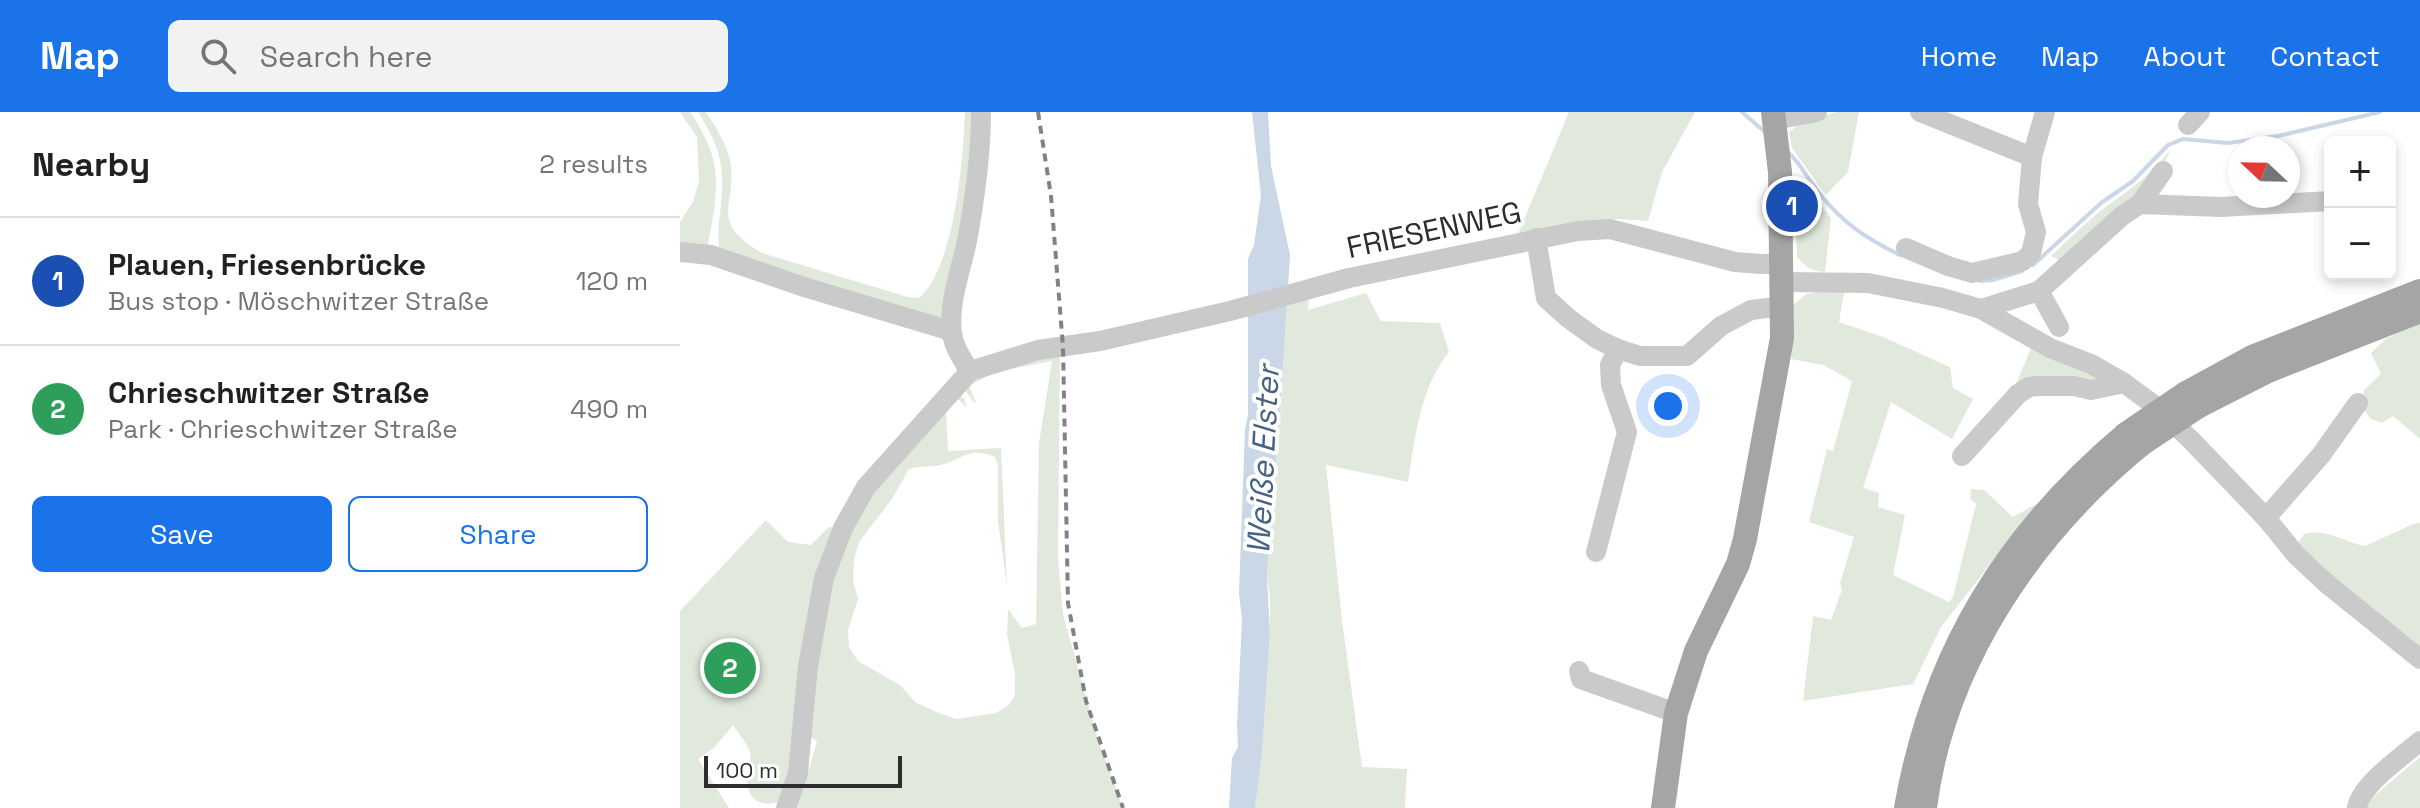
<!DOCTYPE html>
<html lang="en">
<head>
<meta charset="utf-8">
<style>
  body { margin:0; font-family:"Space Grotesk",sans-serif; background:#f2f2f2; color:#202124 }
  .controls { position:absolute; right:24px; top:24px; display:grid; overflow:hidden; border-radius:12px; box-shadow:0 4px 12px #0003 }
  .controls button { width:72px; height:72px; display:grid; place-items:center; padding:0; border:0; border-bottom:2px solid #e0e0e0; background:#fff; color:#202124; font:40px sans-serif }
  .compass { position:absolute; left:1548px; top:24px; width:72px; height:72px; border-radius:50%; background:#fff; box-shadow:0 4px 12px #0003; rotate:292deg }
  .scale { position:absolute; left:24px; bottom:20px; width:198px; box-sizing:border-box; padding-left:8px; border:4px solid #2d2d2d; border-top:0; font-size:22px; line-height:28px; white-space:nowrap; color:#2d2d2d; -webkit-text-stroke:6px #fff; paint-order:stroke }
  .you { position:absolute; left:988px; top:294px; width:28px; height:28px; margin:-20px; border:6px solid #fff; border-radius:50%; background:#1a73e8; box-shadow:0 0 0 12px #1a73e833 }
  .badge { display:grid; place-items:center; width:52px; height:52px; border-radius:50%; background:#1a73e8; color:#fff; font-size:26px; font-weight:700 }
  .pin { position:absolute; translate:-50% -50%; border:4px solid #fff; box-shadow:0 2px 8px #0006 }
  .list { margin:0; padding:0; list-style:none }
  h2 { display:flex; justify-content:space-between; align-items:center; height:104px; margin:0; padding:0 32px; font-size:34px }
  h2 small { font-size:26px; font-weight:400; color:#757577 }
  .list li { display:grid; grid-template-columns:52px 1fr auto; gap:24px; align-items:center; box-sizing:border-box; height:128px; padding:0 32px; border-top:2px solid #e0e0e0 }
  .list b { display:block; font-size:30px; white-space:nowrap }
  .list p { margin:0; font-size:26px; white-space:nowrap; color:#757577 }
  .list em { font-size:26px; font-style:normal; color:#757577 }
  .actions { display:flex; gap:16px; padding:24px 32px }
  .actions a { flex:1; padding:18px 0; border:2px solid #1a73e8; border-radius:12px; text-align:center; font-size:28px; color:#1a73e8 }
  .actions .main { background:#1a73e8; color:#fff }
  .icon { flex:none; width:44px; height:44px; fill:none; stroke:currentColor; stroke-width:2; stroke-linecap:round; stroke-linejoin:round }
  .map { position:relative; flex:none; width:1740px; height:696px; overflow:hidden }
  header { display:flex; align-items:center; gap:48px; box-sizing:border-box; height:112px; padding:0 40px; background:#1a73e8; color:#fff }
  header strong { font-size:38px }
  nav { display:flex; gap:44px; margin-inline-start:auto; font-size:28px }
  .search { width:560px; height:72px; background:#f2f2f2; display:flex; align-items:center; gap:20px; box-sizing:border-box; padding:0 28px; border-radius:12px; color:#757577; font-size:30px }
  main { display:flex }
  aside { flex:1; background:#fff }
  .map>svg:first-child { display:block }
</style>
</head>
<body>
<header>
<strong>Map</strong>
<div class="search"><svg class="icon" aria-label="search" viewBox="0 0 24 24"><circle cx="10" cy="10" r="6"/><path d="M15 15l6 6"/></svg>Search here</div>
<nav><a>Home</a><a>Map</a><a>About</a><a>Contact</a></nav>
</header>
<main>
<aside>
<h2>Nearby<small>2 results</small></h2>
<ul class="list">
<li><span class="badge" style="background:#1a4fb4">1</span><div><b>Plauen, Friesenbrücke</b><p>Bus stop · Möschwitzer Straße</p></div><em>120 m</em></li>
<li><span class="badge" style="background:#2e9e5b">2</span><div><b>Chrieschwitzer Straße</b><p>Park · Chrieschwitzer Straße</p></div><em>490 m</em></li>
</ul>
<div class="actions"><a class="main">Save</a><a>Share</a></div>
</aside>
<div class="map">
<svg width="1740" height="696" viewBox="0 0 1740 696">
  <rect width="100%" height="100%" fill="#fff"/>
  <g fill="#e1e9dc">
    <path d="M0 0H10C44 50 39 75 28 133L23 137 0 138V110L13 90 19 69 17 25Z"/>
    <path d="M18 0H26C35 14 44 28 49 44 61 92 24 107 82 141L228 185 239 186C275 155 283 47 285 0H295L296 29 266 201 258 212 39 136C37 120 40 106 41 91 45 52 39 33 18 0Z"/>
    <polygon points="889,0 1015,0 982,60 968,109 938,107 905,109 838,122"/>
    <polygon points="1157,0 1179,0 1168,60 1146,83 1112,36 1109,20 1123,10"/>
    <path d="M1491 36C1472 84 1421 117 1384 151L1371 144C1386 130 1401 115 1417 102 1443 81 1473 64 1491 36Z"/>
    <path d="M1125 73 1151 106 1145 160C1132 159 1125 155 1117 145L1115 74Z"/>
    <polygon points="1165,175 1159,210 1203,225 1270,255 1273,276 1293,287 1272,327 1211,290 1183,376 1199,381 1198,395 1225,403 1213,463 1269,490 1273,485 1296,392 1290,387 1291,377 1304,378 1333,405 1358,391 1261,515 1233,572 1123,589 1133,504 1151,508 1162,478 1160,471 1174,425 1129,410 1147,337 1153,339 1172,269 1143,253 1111,247 1113,193 1127,182"/>
    <path d="M686 181 701 209 760 211 769 240C740 276 735 326 728 370L646 353 662 508 682 655 727 657 725 696H575L582 643 590 521V484L587 467 590 415 599 319 607 192 629 187 628 198Z"/>
    <polygon points="1740,209 1740,327 1713,304 1702,311 1691,307 1683,297 1684,278 1701,262 1691,241 1706,227"/>
    <polygon points="1351,236 1418,266 1419,268 1336,272"/>
    <path d="M380 243 378 448 383 502 418 628 443 696H112L126 668 137 629 127 623 104 688C82 696 67 691 67 665 67 657 72 647 70 640 67 631 58 621 53 613L34 636 18 647 49 696H0V499L86 408 108 430 131 433 149 415 169 417 201 364 277 283 284 286 287 296 277 286 266 301 268 339 321 336 327 474 318 409V353L315 345C288 333 280 350 256 354 247 355 239 354 229 357L212 387 179 430 174 447 173 468 178 487 168 518 169 535 178 549 220 573 235 590 256 600 276 607 316 601 328 594 335 583V562L327 522 328 497 342 516 356 512 359 331 372 249 315 260 289 274 296 290 294 291 283 275 310 259Z"/>
    <path d="M1740 411V543L1617 433 1624 422C1648 416 1663 430 1685 434L1733 412Z"/>
    <polygon points="1740,645 1740,696 1687,696 1692,686"/>
  </g>
  <polygon fill="#cad7e6" points="572,0 588,0 591,54 610,143 599,319 590,415 587,467 590,521 582,643 575,696 549,696 552,646 558,635 557,613 562,508 559,481 565,317 568,303 568,147 574,133 581,83"/>
  <g fill="none" stroke-linecap="round" stroke-linejoin="round">
    <g stroke="#cad7e6" stroke-width="4">
      <polyline points="1062,0 1086,21"/>
      <path d="M1108 40C1121 52 1128 67 1139 81 1163 111 1185 126 1220 143"/>
      <polyline points="1353,153 1421,91 1453,69 1488,33 1503,27 1548,31 1598,24 1700,0"/>
      <polyline points="1300,169 1313,168 1342,159"/>
    </g>
    <g stroke="#cacaca" stroke-width="20">
      <polyline points="1240,0 1352,45"/>
      <polyline points="1095,8 1137,0"/>
      <polyline points="1508,13 1520,0"/>
      <polyline points="1460,92 1540,95 1650,89"/>
      <polyline points="1460,92 1483,59"/>
      <polyline points="856,126 866,186 888,206 917,227 938,237 960,244 1007,244 1041,214 1071,198 1104,194"/>
      <polyline points="1226,136 1268,154 1292,161 1343,149 1351,141 1356,120 1348,92 1352,45 1365,0"/>
      <polyline points="0,140 31,143 124,175 271,219"/>
      <polyline points="1104,170 1188,171 1263,186 1301,197 1370,236 1411,252 1444,271 1474,293 1511,328 1586,406 1616,443 1646,471 1740,547"/>
      <polyline points="1359,179 1379,215"/>
      <polyline points="1301,197 1359,179 1443,103 1460,92"/>
      <path d="M290 259C282 247 274 236 272 221 268 191 281 158 287 129 295 86 301 44 301 0"/>
      <polyline points="1282,344 1338,282 1349,275 1358,274 1394,274 1411,278 1444,271"/>
      <polyline points="1586,406 1641,343 1678,291"/>
      <polyline points="916,440 947,320 931,273 930,253 938,237"/>
      <polyline points="899,559 901,567 996,601"/>
      <polyline points="106,696 118,661 128,554 144,466 163,416 186,375 290,259 358,238 420,229 550,199 669,166 898,119 930,117 1055,150 1081,152 1103,151"/>
      <path d="M1677 696C1680 673 1722 645 1740 629"/>
    </g>
    <g stroke="#a5a5a5" stroke-width="24">
      <polyline points="1506,281 1572,245 1740,179"/>
      <polyline points="1519,294 1588,259 1740,199"/>
      <polyline points="983,696 996,601 1016,539 1058,452 1065,427 1102,226 1100,60 1093,0"/>
      <path d="M1226 696C1253 541 1327 422 1446 322"/>
      <path d="M1245 696C1263 551 1352 421 1463 331"/>
    </g>
    <polyline stroke="#828282" stroke-width="4" stroke-dasharray="8 6" stroke-linecap="butt" points="358,0 371,84 383,235 388,491 406,589 443,696"/>
    <g stroke="#a5a5a5" stroke-width="24">
      <polyline points="1446,322 1506,281"/>
      <polyline points="1463,331 1519,294"/>
    </g>
  </g>
  <g text-anchor="middle" stroke-width="8" stroke-linejoin="round" paint-order="stroke">
    <g font-size="30" fill="#2d2d2d" stroke="#fff">
      <text transform="translate(754 118) rotate(-12)" y="10">FRIESENWEG</text>
    </g>
    <g font-size="32" font-style="italic" fill="#446385" stroke="#fff">
      <text transform="translate(583 348) rotate(-87)" y="11">Weiße Elster</text>
    </g>
  </g>
</svg>
<div class="controls">
<button>+</button>
<button>−</button>
</div>
<svg class="compass" viewBox="-18 -18 36 36"><path d="M0-13l5 13h-10z" fill="#e53935"/><path d="M0 13l5-13h-10z" fill="#757577"/></svg>
<div class="scale">100 m</div>
<div class="you"></div>
<div class="pin badge" style="left:1112px;top:94px;background:#1a4fb4">1</div>
<div class="pin badge" style="left:50px;top:556px;background:#2e9e5b">2</div>
</div>
</main>
</body>
</html>
